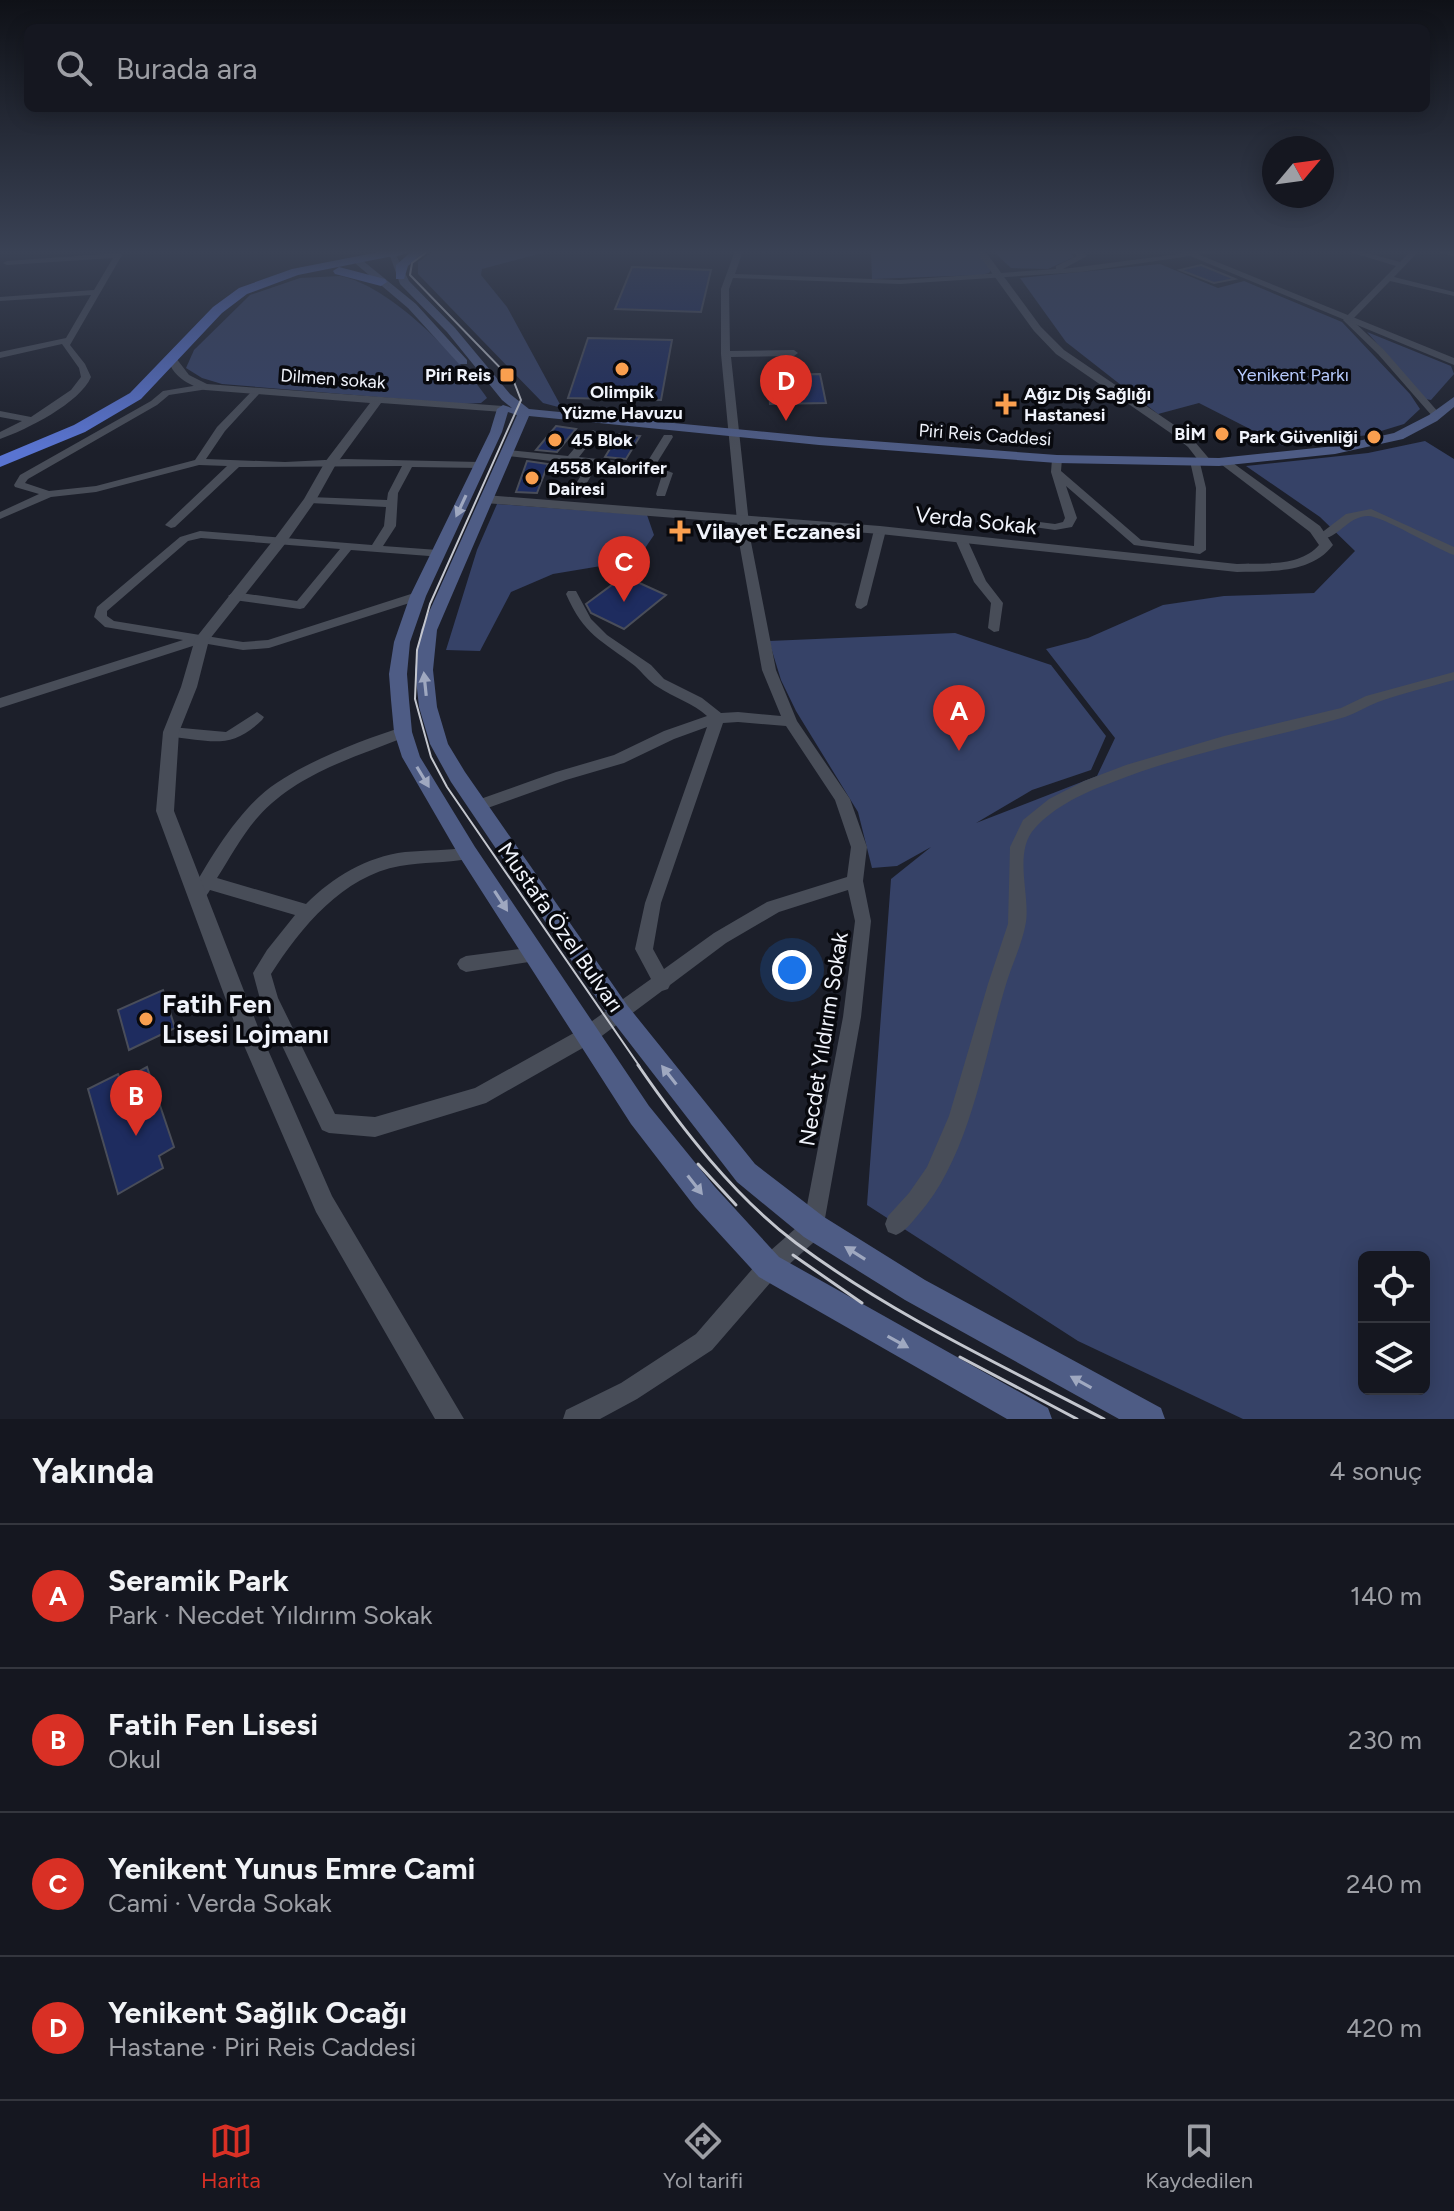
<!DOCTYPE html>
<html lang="tr">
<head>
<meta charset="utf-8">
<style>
  body { margin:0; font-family:Figtree,sans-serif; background:#22242d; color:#f1f3f6 }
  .controls { position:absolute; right:24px; bottom:24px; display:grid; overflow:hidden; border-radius:12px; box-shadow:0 4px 20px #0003 }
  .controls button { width:72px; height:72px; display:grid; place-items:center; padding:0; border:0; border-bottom:2px solid #34363e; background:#151720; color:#f1f3f6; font:40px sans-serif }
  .compass { position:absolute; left:1262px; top:136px; width:72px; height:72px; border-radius:50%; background:#151720; box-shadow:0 4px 20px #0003; rotate:61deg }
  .you { position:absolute; left:792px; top:970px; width:28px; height:28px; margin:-20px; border:6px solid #fff; border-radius:50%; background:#1a73e8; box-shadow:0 0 0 12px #1a73e833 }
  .badge { display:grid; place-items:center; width:52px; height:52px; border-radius:50%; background:#d93025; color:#fff; font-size:26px; font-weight:700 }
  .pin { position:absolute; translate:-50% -66px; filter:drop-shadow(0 2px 4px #0008) }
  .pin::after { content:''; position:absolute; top:42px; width:28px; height:24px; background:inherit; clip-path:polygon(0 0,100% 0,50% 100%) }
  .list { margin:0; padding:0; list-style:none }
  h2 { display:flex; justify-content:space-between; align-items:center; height:104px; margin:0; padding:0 32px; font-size:34px }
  h2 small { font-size:26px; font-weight:400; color:#9d9fa5 }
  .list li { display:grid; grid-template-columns:52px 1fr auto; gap:24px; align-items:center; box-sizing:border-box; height:144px; padding:0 32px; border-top:2px solid #34363e }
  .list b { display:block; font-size:30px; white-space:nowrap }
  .list p { margin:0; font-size:26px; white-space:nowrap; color:#9d9fa5 }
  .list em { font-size:26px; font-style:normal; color:#9d9fa5 }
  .icon { flex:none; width:44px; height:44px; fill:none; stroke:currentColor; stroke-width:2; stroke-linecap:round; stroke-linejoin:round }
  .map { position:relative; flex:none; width:1454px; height:1419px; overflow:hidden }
  .search { position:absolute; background:#151720; box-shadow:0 4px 20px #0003; left:24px; right:24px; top:24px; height:88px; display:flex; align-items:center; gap:20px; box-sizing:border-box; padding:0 28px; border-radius:12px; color:#9d9fa5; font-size:30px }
  .sheet { height:680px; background:#151720 }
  nav { display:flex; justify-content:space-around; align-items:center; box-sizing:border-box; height:112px; border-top:2px solid #34363e; background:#151720; font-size:22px; color:#9d9fa5 }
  nav a { display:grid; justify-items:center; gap:4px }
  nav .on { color:#d93025 }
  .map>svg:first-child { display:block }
</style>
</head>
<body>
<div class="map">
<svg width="1454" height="1419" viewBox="0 0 1454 1419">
  <rect width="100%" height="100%" fill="#1c1f2a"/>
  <g fill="#364267" fill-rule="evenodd">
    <polygon points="434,251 550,251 482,269 481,275 507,307 562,408 543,403 418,274 418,262"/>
    <polygon points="871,251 975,251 992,268 989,273 981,275 872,279"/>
    <polygon points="993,251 1069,251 1074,257 1048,269 1011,268"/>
    <polygon points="1160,264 1218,288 1244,281 1342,322 1410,394 1420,409 1404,424 1368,435 1283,446 1199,403 1158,414 1066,342 1020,278"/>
    <path d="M340 276C389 285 459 357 487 398L481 403 463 404 222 384 202 378 186 368 194 350 250 295 300 278Z"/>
    <polygon points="1367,332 1451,366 1454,374 1431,400 1425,399"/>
    <path d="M1425 441 1454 459V1419H1243L1078 1341 867 1205 891 879 931 847 897 866 872 868 858 812 796 711 781 680 769 641 955 633 1051 665 1106 736 1091 770 1032 790 976 823 1097 776 1115 738 1046 649 1088 638 1163 605 1224 596 1314 593 1355 551 1320 517 1246 466 1368 453ZM1364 1257H1424V1389H1364Z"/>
    <polygon points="497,504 647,515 654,535 637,560 553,574 511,592 480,651 446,650 477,550"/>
  </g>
  <g fill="#1e2c5f" stroke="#494d59" stroke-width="2">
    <polygon points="1201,265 1235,279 1214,283 1180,270"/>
    <polygon points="632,267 711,270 701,312 615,309"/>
    <polygon points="588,338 672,340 661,400 568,398"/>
    <polygon points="820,374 826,403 770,404 767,375"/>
    <polygon points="556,426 576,429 557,452 536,450"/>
    <polygon points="619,434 640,436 626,459 605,457"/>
    <polygon points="527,461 548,464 537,493 516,492"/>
    <polygon points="624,576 666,595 624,629 591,613 586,604"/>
    <polygon points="163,990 175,1028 129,1050 118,1010"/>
    <polygon points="147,1067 174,1147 159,1156 163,1168 118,1194 88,1089 118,1074 121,1081"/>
  </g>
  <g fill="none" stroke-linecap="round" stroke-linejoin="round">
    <g fill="#484d58" fill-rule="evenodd">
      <path d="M735 251H743L735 274 900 280 1056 269V266L1077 256 1069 251H1079L1087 256 1063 269 1202 251H1224L1081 272 900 284 733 278 729 289 730 351 794 350 798 353 794 356 731 357 751 542 776 670 797 721 850 799 867 847 863 881 871 921 861 1017 822 1235 777 1275 712 1350 637 1399 600 1419H563L566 1410 621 1383 696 1334 761 1259 804 1221 843 1017 855 921 848 890 779 912 726 943 670 985 668 989 662 991 595 1041 486 1103 375 1137 329 1133 322 1130 260 999 253 973 267 950 295 915 210 890C205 898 202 904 191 901L189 896C206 864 233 820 260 796 291 767 361 740 403 727L410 732 408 736C356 757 297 773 258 817 242 835 230 858 217 878L306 904C333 877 366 857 405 852 426 850 447 851 468 847L474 849 476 853 474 857 468 859C446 863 423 862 400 866 343 876 301 927 271 974L278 998 335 1114 375 1117 475 1088 581 1029 651 979 635 949 645 903 707 727 674 739 624 763 566 780 482 810H472L469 806 472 802 556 772 614 755 664 731 707 716C693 703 674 698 658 687 649 682 643 673 635 666 601 640 584 635 566 594L568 591H576L591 619 607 635 651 665 664 679 702 698 721 713 738 712 781 716 762 670 739 542 721 354V289ZM738 722 786 726 835 800 851 847 847 877 767 902 714 933 664 969 653 949 661 903 723 723Z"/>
      <polygon points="1347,251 1360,251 1400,262 1411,251 1419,251 1394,277 1454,292 1454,296 1390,281 1352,320 1384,350 1439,413 1439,417 1433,417 1378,354 1343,320 1396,266"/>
      <polygon points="1439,251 1454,252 1454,256 1440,253"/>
      <path d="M118 253 122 255 70 345 85 364 91 377C80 403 26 430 0 439V432L22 421 0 417V411L31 417 71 390 81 377 79 368 62 344 0 358V352L66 338 91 295 0 301V297L94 290 113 258 7 265 3 263 7 261Z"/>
      <polygon points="205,384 208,385 208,389 169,395 157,405 28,479 25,483 49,491 96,486 195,460 217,427 253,390 256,389 261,392 259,394 225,431 206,459 285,462 345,459 480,462 485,465 480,468 412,467 398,493 396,526 383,546 438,550 442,551 442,557 351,550 304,608 300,609 234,600 228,596 234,592 297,601 340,549 201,538 188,541 107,611 107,616 114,621 243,642 268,640 414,593 418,592 424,596 422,599 269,648 243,650 202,643 0,708 0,698 183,640 105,627 94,617 97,607 180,537 200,531 372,545 384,526 386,507 310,503 304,500 310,497 387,500 388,493 402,466 239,467 175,527 171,528 165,525 167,523 227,466 199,465 96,492 51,497 0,519 0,512 39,494 15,487 14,485 20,475 151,401 163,391"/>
      <polygon points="593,430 598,433 579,457 646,464 664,435 672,435 673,437 655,466 673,473 665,496 657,496 656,494 662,475 597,466 582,491 578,492 573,489 587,465 507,456 502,453 507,450 568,456 589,431"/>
      <polygon points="1057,456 1062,459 1061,471 1141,540 1194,546 1196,488 1190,461 1195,458 1199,459 1206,488 1206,550 1200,554 1134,545 1066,486 1077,518 1072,527 1055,530 1012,524 1012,520 1016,519 1055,524 1063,522 1065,518 1051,472 1052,459"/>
      <path d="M1371 509 1454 547V555C1434 548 1383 516 1368 516 1347 516 1337 541 1318 539L1316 537 1346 514Z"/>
      <polygon points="880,527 886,530 867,605 861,609 857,608 855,605 874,530"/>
      <polygon points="961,536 967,539 986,581 1003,603 999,631 994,632 988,628 991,603 974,582 955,539"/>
      <path d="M1454 672V680C1429 687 1403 693 1378 702 1367 706 1357 713 1345 717 1268 739 1188 752 1113 782 1085 792 1055 806 1035 828 1013 852 1030 893 1026 922 1022 946 1010 968 1004 991 983 1063 969 1158 918 1215 911 1223 906 1231 896 1235L888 1232 885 1224 888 1216 909 1193 927 1167 949 1116 988 984 1008 924 1010 847 1023 820 1049 799 1084 781 1126 765 1224 736 1341 708 1366 696Z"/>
      <path d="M257 712 264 717 262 720C230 751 210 740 171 737L164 732 171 727 226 732Z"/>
      <polygon points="535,947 541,949 544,954 541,959 535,961 466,972 460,969 457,964 460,959 466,956"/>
    </g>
    <g fill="#484d58" fill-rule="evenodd">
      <polygon points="976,251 985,251 1041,327 1064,350 1189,435 1212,462 1210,465 1202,465 1188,447 1172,434 1056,354 1034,331"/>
      <polygon points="1178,251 1190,251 1454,358 1454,365"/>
      <path d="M168 358H176L189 375 207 384 503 406 509 409 503 412 381 403 335 466 316 500 285 544 209 640 197 687 179 732 174 811 258 1027 332 1196 464 1419H435L316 1212 236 1027 156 811 163 732 181 687 195 639 275 538 304 499 325 462 370 403 205 390C188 385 171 375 168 358Z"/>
      <path d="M1226 458 1320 526 1333 545C1311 574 1270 571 1237 572L880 534 485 503 479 499 485 495 880 526 1237 564C1264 563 1300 567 1319 545L1310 532 1222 465V459Z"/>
    </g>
    <g fill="#4e5c85" fill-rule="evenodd">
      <polygon points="389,253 395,253 409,281 455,328 510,394 529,409 819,437 1057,455 1219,458 1335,446 1394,433 1429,415 1454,397 1454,407 1437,421 1403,439 1335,454 1219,466 1057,463 819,445 529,416 437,630 433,670 437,707 448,744 465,772 627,1005 755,1164 824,1217 925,1280 1161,1408 1165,1419 1119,1419 905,1300 804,1237 737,1182 611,1019 451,782 430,744 419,707 415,670 421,630 517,415 508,412 502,432 426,596 410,642 407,674 409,700 412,732 420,757 475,847 649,1106 715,1187 779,1257 1048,1408 1052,1419 1007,1419 759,1277 695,1207 631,1124 461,859 402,757 394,732 391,700 389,674 394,642 410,596 490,432 497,409 503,405 512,408 502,400 447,332 400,284"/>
      <polygon points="356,260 362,260 416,304 467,360 467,364 459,364 408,308 356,264"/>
    </g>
    <polygon fill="#556ab3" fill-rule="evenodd" points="413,251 392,258 387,255 394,251"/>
    <g fill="#5974d1" fill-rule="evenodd">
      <polygon points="384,251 396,251 398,255 298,275 247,294 222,313 141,399 85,432 0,467 0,456 74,425 130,393 213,307 239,288 292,269"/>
      <polygon points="412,251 425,251 408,266 404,279 396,279 396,265"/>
      <polygon points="339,267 385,279 387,282 381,286 335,274 333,271"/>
    </g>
    <polyline stroke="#c3c6ce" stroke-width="2" points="428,251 412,263 410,275 514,382 521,400 430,604 417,650 415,699 431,757 447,787 640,1067"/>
    <g stroke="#c3c6ce" stroke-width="3">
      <path d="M638 1065C682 1129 734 1196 796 1243 891 1314 999 1364 1104 1419"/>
      <polyline points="698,1164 736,1205"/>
      <polyline points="793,1255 862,1303"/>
      <polyline points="960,1357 1077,1419"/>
    </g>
  </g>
  <defs><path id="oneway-solid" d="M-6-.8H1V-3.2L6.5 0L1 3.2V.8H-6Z" transform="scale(2)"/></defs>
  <g fill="#9fa8c0">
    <use href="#oneway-solid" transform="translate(461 506) rotate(115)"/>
    <use href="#oneway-solid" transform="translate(425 684) rotate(-96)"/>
    <use href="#oneway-solid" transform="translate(423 777) rotate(59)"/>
    <use href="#oneway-solid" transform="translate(501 901) rotate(57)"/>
    <use href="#oneway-solid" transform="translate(669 1075) rotate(-128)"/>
    <use href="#oneway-solid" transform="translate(695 1185) rotate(52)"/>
    <use href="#oneway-solid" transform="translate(855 1253) rotate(-148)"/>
    <use href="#oneway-solid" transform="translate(898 1342) rotate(29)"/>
    <use href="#oneway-solid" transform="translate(1081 1382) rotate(-151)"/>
  </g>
  <linearGradient id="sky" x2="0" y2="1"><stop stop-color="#0f1117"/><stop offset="0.56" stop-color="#3a4255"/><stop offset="1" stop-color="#3a4255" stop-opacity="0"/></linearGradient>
  <rect width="1454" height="450" fill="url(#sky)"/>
  <g fill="#fa9f4f" stroke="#08090e" stroke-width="3">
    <circle cx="622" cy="369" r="8"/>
    <rect x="499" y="367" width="16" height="16" rx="4"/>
    <path d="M1002 392h8v8h8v8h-8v8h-8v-8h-8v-8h8z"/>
    <circle cx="1222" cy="434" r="8"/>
    <circle cx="1374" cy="437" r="8"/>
    <circle cx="555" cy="440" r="8"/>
    <circle cx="532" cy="478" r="8"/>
    <path d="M676 519h8v8h8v8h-8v8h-8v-8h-8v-8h8z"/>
    <circle cx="146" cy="1019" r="8"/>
  </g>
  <g text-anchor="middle" stroke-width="7" stroke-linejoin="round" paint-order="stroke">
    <g font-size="18" font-weight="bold" fill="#f0f3fb" stroke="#08090e" text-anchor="end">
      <text x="491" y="381">Piri Reis</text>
      <text x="622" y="398" text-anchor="middle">Olimpik<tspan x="622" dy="21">Yüzme Havuzu</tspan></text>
      <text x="1024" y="400" text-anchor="start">Ağız Diş Sağlığı<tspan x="1024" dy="21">Hastanesi</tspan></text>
      <text x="1206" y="440">BİM</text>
      <text x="1358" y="443">Park Güvenliği</text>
      <text x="571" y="446" text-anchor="start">45 Blok</text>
      <text x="548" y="474" text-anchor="start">4558 Kalorifer<tspan x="548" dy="21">Dairesi</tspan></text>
    </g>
    <g font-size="18" fill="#b6c9fb" stroke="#08090e">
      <text x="1293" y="381">Yenikent Parkı</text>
    </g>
    <g font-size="18" fill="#f0f3fb" stroke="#08090e">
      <text transform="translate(333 379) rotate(4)" y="6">Dilmen sokak</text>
      <text transform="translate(985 435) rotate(4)" y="6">Piri Reis Caddesi</text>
    </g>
    <g font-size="22" fill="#f0f3fb" stroke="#08090e">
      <text transform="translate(976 520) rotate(6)" y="8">Verda Sokak</text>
      <text transform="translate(561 927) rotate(55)" y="8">Mustafa Özel Bulvarı</text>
      <text transform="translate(823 1039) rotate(-81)" y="8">Necdet Yıldırım Sokak</text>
    </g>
    <g font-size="22" font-weight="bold" fill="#f0f3fb" stroke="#08090e" text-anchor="start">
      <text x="696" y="539">Vilayet Eczanesi</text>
    </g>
    <g font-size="26" font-weight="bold" fill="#f0f3fb" stroke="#08090e" text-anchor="start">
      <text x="162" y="1013">Fatih Fen<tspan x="162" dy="30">Lisesi Lojmanı</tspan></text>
    </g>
  </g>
</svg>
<div class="controls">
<button><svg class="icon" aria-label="locate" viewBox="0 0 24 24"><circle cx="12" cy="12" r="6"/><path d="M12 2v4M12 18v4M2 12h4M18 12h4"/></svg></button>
<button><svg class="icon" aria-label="layers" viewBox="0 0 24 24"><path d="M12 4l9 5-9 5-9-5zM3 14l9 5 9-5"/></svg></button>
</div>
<svg class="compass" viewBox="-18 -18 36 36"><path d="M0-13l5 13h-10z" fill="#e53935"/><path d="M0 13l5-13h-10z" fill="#9d9fa5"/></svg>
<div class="you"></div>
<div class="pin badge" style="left:959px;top:751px">A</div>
<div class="pin badge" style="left:136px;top:1136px">B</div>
<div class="pin badge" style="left:624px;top:602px">C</div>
<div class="pin badge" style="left:786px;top:421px">D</div>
<div class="search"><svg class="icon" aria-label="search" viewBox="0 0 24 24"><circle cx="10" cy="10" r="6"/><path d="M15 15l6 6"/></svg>Burada ara</div>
</div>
<section class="sheet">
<h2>Yakında<small>4 sonuç</small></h2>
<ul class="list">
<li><span class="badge">A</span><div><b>Seramik Park</b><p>Park · Necdet Yıldırım Sokak</p></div><em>140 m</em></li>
<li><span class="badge">B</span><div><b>Fatih Fen Lisesi</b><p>Okul</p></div><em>230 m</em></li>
<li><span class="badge">C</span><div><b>Yenikent Yunus Emre Cami</b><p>Cami · Verda Sokak</p></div><em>240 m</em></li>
<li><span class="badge">D</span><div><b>Yenikent Sağlık Ocağı</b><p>Hastane · Piri Reis Caddesi</p></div><em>420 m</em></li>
</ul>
</section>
<nav>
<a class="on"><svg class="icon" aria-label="map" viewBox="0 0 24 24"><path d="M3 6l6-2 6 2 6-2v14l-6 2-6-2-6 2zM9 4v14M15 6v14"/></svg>Harita</a>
<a><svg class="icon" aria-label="directions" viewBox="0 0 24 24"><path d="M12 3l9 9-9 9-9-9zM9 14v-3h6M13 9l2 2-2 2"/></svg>Yol tarifi</a>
<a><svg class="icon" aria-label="saved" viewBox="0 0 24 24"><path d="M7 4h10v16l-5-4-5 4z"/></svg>Kaydedilen</a>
</nav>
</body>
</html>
